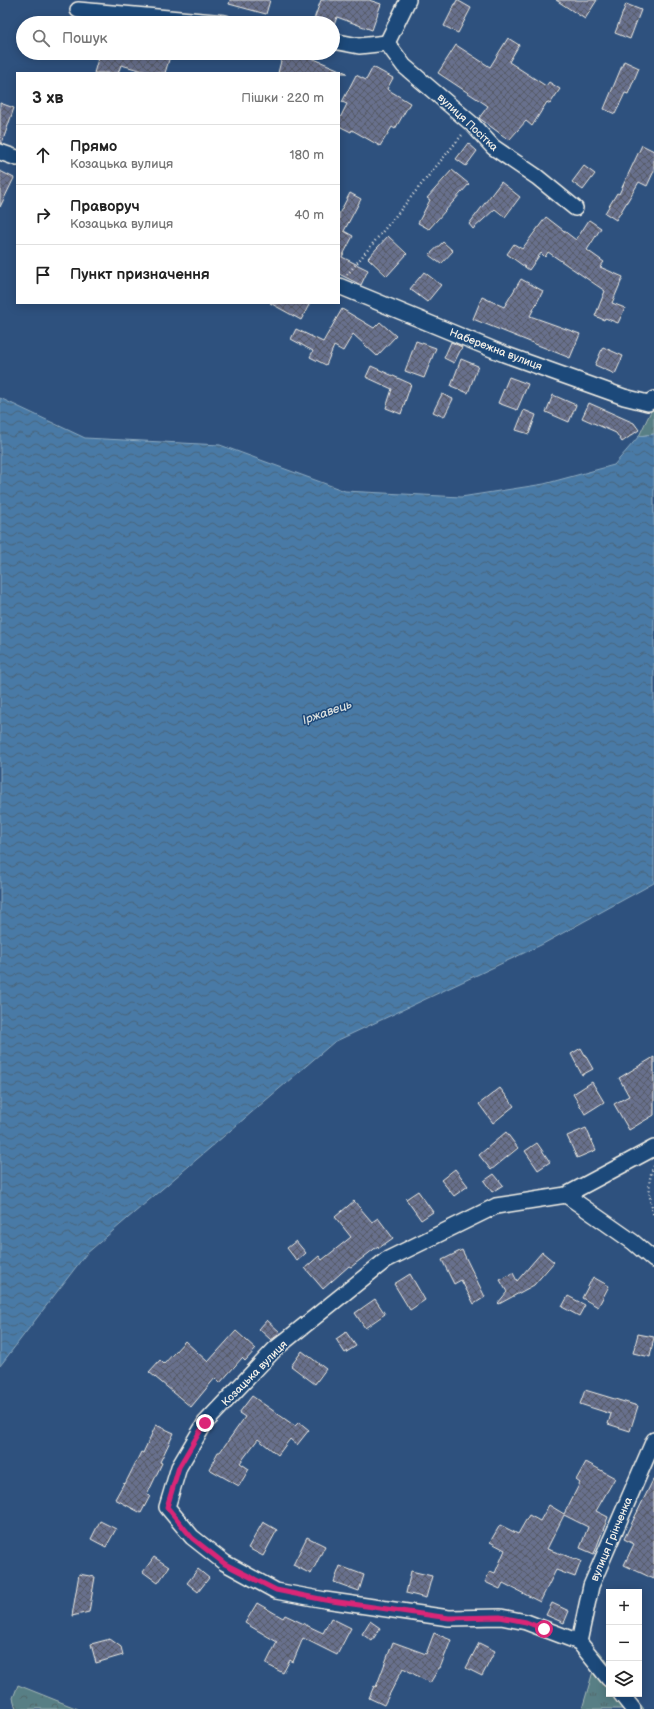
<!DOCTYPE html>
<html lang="uk">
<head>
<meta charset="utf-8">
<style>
  body { margin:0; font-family:"Balsamiq Sans",sans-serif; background:#f6f6f6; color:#222 }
  .controls { position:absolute; right:12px; bottom:12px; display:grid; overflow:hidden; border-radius:0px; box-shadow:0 2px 10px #0003 }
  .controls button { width:36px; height:36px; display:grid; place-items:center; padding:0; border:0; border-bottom:1px solid #e0e0e0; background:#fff; color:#222; font:20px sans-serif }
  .stop { position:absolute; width:12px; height:12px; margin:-9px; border:3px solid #db2777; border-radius:50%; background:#fff }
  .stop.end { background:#db2777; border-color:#fff; box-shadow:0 1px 4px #0008 }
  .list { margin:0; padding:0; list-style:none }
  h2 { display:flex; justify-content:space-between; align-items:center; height:52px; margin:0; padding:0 16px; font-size:17px }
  h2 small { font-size:13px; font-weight:400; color:#767676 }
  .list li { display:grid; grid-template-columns:26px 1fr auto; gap:12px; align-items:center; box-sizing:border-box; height:60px; padding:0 16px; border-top:1px solid #e0e0e0 }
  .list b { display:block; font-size:15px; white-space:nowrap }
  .list p { margin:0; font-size:13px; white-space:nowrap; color:#767676 }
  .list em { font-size:13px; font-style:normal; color:#767676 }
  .icon { flex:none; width:22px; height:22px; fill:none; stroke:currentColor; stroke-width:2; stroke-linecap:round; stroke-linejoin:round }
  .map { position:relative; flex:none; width:654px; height:1709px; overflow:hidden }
  .search { position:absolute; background:#fff; box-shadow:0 2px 10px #0003; left:16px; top:16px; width:324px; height:44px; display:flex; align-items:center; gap:10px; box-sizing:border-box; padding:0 14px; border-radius:22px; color:#767676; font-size:15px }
  .panel { position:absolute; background:#fff; box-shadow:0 2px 10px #0003; left:16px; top:72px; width:324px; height:232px; border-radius:0px }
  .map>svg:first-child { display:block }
</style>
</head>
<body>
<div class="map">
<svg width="654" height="1709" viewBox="0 0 654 1709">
  <defs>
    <pattern id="grass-tufts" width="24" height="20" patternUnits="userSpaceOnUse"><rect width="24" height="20" fill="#587f85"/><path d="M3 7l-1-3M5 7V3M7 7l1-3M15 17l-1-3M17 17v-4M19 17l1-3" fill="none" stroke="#516669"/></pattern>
    <pattern id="forest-crowns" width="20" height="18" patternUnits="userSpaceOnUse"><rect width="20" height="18" fill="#587f85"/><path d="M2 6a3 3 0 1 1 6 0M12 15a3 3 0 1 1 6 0" fill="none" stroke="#516669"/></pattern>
    <pattern id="water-waves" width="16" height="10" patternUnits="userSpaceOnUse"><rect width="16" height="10" fill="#497aa6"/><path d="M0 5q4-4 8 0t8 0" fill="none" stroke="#49647b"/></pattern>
    <pattern id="building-cross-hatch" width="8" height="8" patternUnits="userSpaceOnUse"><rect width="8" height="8" fill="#686f8d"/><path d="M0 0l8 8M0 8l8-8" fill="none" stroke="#575a66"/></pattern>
  </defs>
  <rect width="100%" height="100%" fill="#2e517e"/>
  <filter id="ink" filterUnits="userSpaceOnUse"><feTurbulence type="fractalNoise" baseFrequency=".025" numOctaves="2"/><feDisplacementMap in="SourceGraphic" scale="8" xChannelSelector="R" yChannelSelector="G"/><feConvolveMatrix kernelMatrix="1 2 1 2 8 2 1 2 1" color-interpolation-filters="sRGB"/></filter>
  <g filter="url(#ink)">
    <polygon fill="url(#grass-tufts)" stroke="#a6b8b6" points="599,1651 609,1664 609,1694 632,1694 644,1709 582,1709"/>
    <g fill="url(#forest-crowns)" stroke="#a6b8b6">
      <polygon points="654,408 654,434 639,436 652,409"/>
      <polygon points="18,1685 78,1709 16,1709 13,1698"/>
    </g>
    <polygon fill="url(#water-waves)" stroke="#8daac0" points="0,398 85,438 220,445 345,491 461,497 544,484 614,465 639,436 654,434 654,883 541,945 334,1042 86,1254 0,1366"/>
    <g fill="url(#building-cross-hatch)" stroke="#f4f1e8">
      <polygon points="230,0 270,0 266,14 229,4"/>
      <polygon points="321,0 369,0 381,4 372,30 337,17 334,25 333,23 314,19"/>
      <polygon points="457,0 471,8 458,33 444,26"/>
      <polygon points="556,0 597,0 585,19"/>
      <polygon points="626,4 641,10 630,39 615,33"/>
      <polygon points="508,38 519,45 509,62 546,86 549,82 560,89 550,104 547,102 532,126 526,121 509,140 479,118 488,106 438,73 456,45 490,67"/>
      <polygon points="92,53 171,53 165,73 151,73 121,65 118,73 94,73 98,59 92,57"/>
      <polygon points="283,53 300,53 347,73 278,73"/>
      <polygon points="624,61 639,68 628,94 625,93 615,114 604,109"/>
      <polygon points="373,67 393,78 387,89 410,103 395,129 392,127 380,146 352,130 351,132 339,126 339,120 347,104 342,102 356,75 366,80"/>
      <polygon points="0,103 14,108 2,143 0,143"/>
      <polygon points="468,143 477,151 466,166 456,159"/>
      <polygon points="642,145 654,151 654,171 647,186 639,182 616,220 605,213 617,193 619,194"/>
      <polygon points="584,166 595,174 583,190 572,182"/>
      <polygon points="452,170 469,184 429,229 418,223 430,200 427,198"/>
      <polygon points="0,171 14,178 0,207"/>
      <polygon points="501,182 520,197 505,217 495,209 473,229 469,224"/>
      <polygon points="350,193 361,199 344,231 353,236 342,257 368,270 361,285 339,274 339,214"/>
      <polygon points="546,217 576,240 589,220 601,228 587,250 604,262 600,267 623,277 612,303 625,308 618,323 605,318 604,320 595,316 605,291 548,252 545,257 541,253 529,270 507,254 514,244 522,249"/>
      <polygon points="388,236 407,254 387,276 368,258"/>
      <polygon points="443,242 453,251 441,264 429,255"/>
      <polygon points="424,272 441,285 427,302 410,289"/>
      <polygon points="521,279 543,291 530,316 580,334 570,358 473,319 482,297 504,307"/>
      <polygon points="270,303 310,303 301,320"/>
      <polygon points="342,309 374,328 380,322 396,336 377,356 353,334 343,351 334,346 326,365 310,357 313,351 291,339 296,329 323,342"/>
      <polygon points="416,341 436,348 424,378 405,371"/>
      <polygon points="451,342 462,347 454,363 444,358"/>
      <polygon points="603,347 623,356 615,374 595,365"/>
      <polygon points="461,359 478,366 468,393 451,386"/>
      <polygon points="371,366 411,384 401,414 386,408 392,389 366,377"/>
      <polygon points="509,377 528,384 517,410 498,403"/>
      <polygon points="442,394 453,399 444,417 433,412"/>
      <polygon points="553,395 576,405 569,422 546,412"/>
      <polygon points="589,403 634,423 639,430 622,442 616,433 582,418"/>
      <polygon points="524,410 536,415 529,434 516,430"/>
      <polygon points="581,1048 593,1069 582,1075 571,1054"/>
      <polygon points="654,1057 654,1115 629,1130 614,1104 629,1096 619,1078"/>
      <polygon points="592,1082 604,1102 585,1114 573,1094"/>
      <polygon points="500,1088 514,1106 493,1123 479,1104"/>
      <polygon points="586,1128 596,1150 577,1158 567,1136"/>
      <polygon points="506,1132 518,1148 491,1170 479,1155"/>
      <polygon points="537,1143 550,1162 538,1170 525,1151"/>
      <polygon points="455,1169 468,1186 454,1196 441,1180"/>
      <polygon points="494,1174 503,1185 492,1192 484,1181"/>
      <polygon points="418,1191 433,1212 421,1220 406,1199"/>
      <polygon points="354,1201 372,1222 378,1218 393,1238 379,1248 378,1246 351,1267 349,1266 323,1289 305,1268 319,1256 322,1260 351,1237 335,1217"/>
      <polygon points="296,1241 306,1253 297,1261 287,1248"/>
      <polygon points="462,1250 485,1297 474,1304 461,1280 454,1284 442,1260"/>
      <polygon points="542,1252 554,1262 534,1285 499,1304 498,1303 507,1292 500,1280 513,1273 517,1281"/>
      <polygon points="410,1274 425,1300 410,1310 394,1284"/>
      <polygon points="593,1277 609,1286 598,1307 582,1298"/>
      <polygon points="568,1296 585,1305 579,1316 562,1307"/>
      <polygon points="375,1299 385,1314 365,1328 355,1313"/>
      <polygon points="267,1320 281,1333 271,1340 259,1329"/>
      <polygon points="236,1331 256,1349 245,1361 242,1358 220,1383 215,1378 191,1407 149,1372 160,1360 164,1364 185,1341 208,1362"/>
      <polygon points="346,1332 356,1346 345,1353 336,1339"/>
      <polygon points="638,1334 654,1337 650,1357 633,1353"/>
      <polygon points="302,1351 326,1369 315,1384 291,1366"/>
      <polygon points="585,1390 638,1406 630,1431 608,1424 611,1414 580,1404"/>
      <polygon points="252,1396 295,1426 299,1422 309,1430 297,1445 290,1439 278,1455 258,1439 240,1463 249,1469 239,1486 209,1469 218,1452 220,1452 245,1417 239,1413"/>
      <polygon points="156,1425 174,1433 160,1462 162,1463 147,1495 150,1496 141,1513 115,1499 124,1483 125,1484 141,1452 143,1453"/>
      <polygon points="586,1462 615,1478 596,1511 608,1517 594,1554 580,1548 588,1527 564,1515 547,1549 581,1561 575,1577 556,1570 540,1602 503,1583 500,1589 485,1582 490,1571 495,1573 505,1550 490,1542 500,1525 518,1534 529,1515 540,1521 549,1505 564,1514 580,1483 576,1480"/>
      <polygon points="654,1478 654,1579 624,1565 634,1544 624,1539"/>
      <polygon points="100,1521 116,1529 106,1547 91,1539"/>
      <polygon points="263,1522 277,1530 263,1556 248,1548"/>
      <polygon points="307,1537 325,1546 311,1574 293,1565"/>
      <polygon points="154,1557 169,1567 158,1583 143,1572"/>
      <polygon points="340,1566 364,1575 359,1591 334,1582"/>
      <polygon points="198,1569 209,1578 198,1592 187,1583"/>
      <polygon points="411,1571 432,1576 426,1598 406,1593"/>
      <polygon points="79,1574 95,1577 89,1612 72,1616"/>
      <polygon points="257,1603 283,1618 285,1615 323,1633 331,1618 351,1628 337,1655 303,1638 293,1662 290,1660 283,1673 266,1664 277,1642 245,1623"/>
      <polygon points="552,1603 569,1611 564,1623 546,1615"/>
      <polygon points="370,1621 380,1628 372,1641 362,1634"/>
      <polygon points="434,1633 451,1640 440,1668 439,1668 430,1683 403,1668 384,1705 369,1698 374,1686 376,1687 393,1642 426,1654"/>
      <polygon points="110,1639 121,1647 123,1655 96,1663 91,1644"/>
      <polygon points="479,1643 495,1651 482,1676 466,1668"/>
    </g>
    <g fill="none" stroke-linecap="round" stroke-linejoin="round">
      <defs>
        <g id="minor">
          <polyline points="78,10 225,23"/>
          <polyline points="333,41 359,46 387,43"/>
          <polyline points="387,43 404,66 472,124 493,147 537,177 575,208"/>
          <polyline points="387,43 408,0"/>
          <polyline points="0,152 17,158"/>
          <polyline points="339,286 504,354 624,397 648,403 654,399"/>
          <polyline points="566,1195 633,1242 654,1260"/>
          <polyline points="579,1642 591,1586 654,1440"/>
          <polyline points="609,1679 579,1642 526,1622 501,1617 449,1618 325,1600 276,1591 225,1563 192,1537 167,1507 179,1467 205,1423 275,1349 386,1260 496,1206 566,1195 654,1148"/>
          <polyline points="621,1694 633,1709"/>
        </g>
      </defs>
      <use href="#minor" stroke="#f4f1e8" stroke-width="18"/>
      <g stroke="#f4f1e8" stroke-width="2.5" stroke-dasharray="1 3" stroke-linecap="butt">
        <polyline points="347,275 462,135"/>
        <path d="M654 1166C646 1183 650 1199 654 1217"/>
      </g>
      <use href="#minor" stroke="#1f4a7a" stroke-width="15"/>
    </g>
  </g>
  <g fill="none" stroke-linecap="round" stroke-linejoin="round" filter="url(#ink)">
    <polyline stroke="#db2777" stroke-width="5" points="205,1423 179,1467 167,1507 192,1538 225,1564 276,1590 325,1600 449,1618 500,1617 526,1622 544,1629"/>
  </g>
  <g text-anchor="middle" stroke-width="3" stroke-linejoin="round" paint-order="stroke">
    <g font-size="11" fill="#f4f1e8" stroke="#1f4a7a">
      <text transform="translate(468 122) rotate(43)" y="4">вулиця Посітка</text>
      <text transform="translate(496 349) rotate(21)" y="4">Набережна вулиця</text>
      <text transform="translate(254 1373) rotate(-45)" y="4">Козацька вулиця</text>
      <text transform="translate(611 1539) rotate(-67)" y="4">вулиця Грінченка</text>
    </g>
    <g font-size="12" font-style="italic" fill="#dadfde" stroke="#1f4a7a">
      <text transform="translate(327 712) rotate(-19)" y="4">Іржавець</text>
    </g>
  </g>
</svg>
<div class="controls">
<button>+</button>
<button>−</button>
<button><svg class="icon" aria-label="layers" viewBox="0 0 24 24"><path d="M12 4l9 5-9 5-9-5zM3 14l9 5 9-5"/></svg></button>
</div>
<div class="stop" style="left:544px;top:1629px"></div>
<div class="stop end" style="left:205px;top:1423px"></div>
<div class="search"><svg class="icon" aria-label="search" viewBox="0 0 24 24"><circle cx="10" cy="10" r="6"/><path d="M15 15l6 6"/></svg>Пошук</div>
<section class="panel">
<h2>3 хв<small>Пішки · 220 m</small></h2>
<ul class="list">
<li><svg class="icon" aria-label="ahead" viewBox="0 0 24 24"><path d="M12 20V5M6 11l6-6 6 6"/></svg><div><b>Прямо</b><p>Козацька вулиця</p></div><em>180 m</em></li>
<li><svg class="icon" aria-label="right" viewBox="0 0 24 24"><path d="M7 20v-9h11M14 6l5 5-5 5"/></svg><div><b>Праворуч</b><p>Козацька вулиця</p></div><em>40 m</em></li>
<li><svg class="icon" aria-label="arrive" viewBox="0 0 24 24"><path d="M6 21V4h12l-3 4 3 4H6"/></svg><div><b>Пункт призначення</b></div></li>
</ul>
</section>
</div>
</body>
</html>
